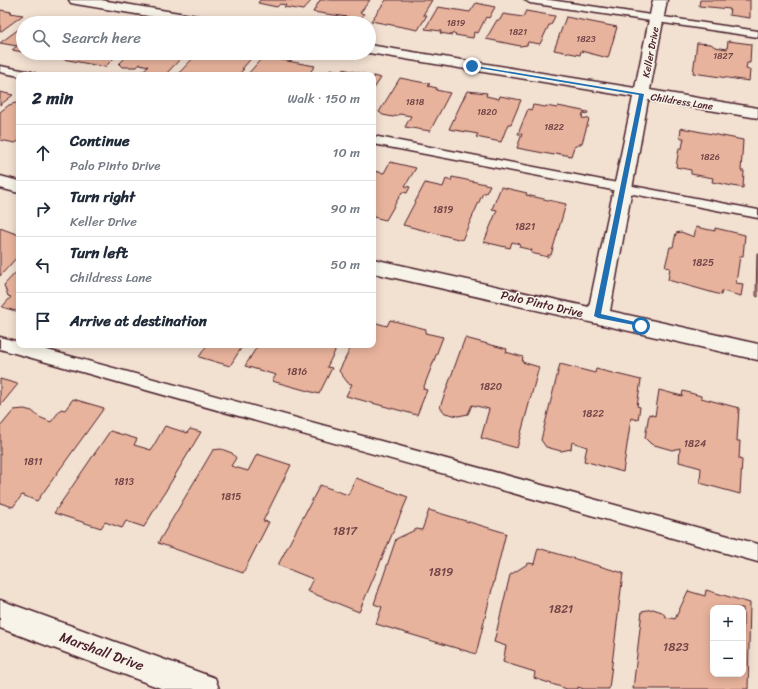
<!DOCTYPE html>
<html lang="en">
<head>
<meta charset="utf-8">
<style>
  body { margin:0; font-family:Sriracha,sans-serif; background:#f6f6f7; color:#1f2937 }
  .controls { position:absolute; right:12px; bottom:12px; display:grid; overflow:hidden; border-radius:8px; box-shadow:0 2px 10px #0003 }
  .controls button { width:36px; height:36px; display:grid; place-items:center; padding:0; border:0; border-bottom:1px solid #e0e1e3; background:#fff; color:#1f2937; font:20px sans-serif }
  .stop { position:absolute; width:12px; height:12px; margin:-9px; border:3px solid #1f6fb2; border-radius:50%; background:#fff }
  .stop.end { background:#1f6fb2; border-color:#fff; box-shadow:0 1px 4px #0008 }
  .list { margin:0; padding:0; list-style:none }
  h2 { display:flex; justify-content:space-between; align-items:center; height:52px; margin:0; padding:0 16px; font-size:17px }
  h2 small { font-size:13px; font-weight:400; color:#747a83 }
  .list li { display:grid; grid-template-columns:26px 1fr auto; gap:12px; align-items:center; box-sizing:border-box; height:56px; padding:0 16px; border-top:1px solid #e0e1e3 }
  .list b { display:block; font-size:15px; white-space:nowrap }
  .list p { margin:0; font-size:13px; white-space:nowrap; color:#747a83 }
  .list em { font-size:13px; font-style:normal; color:#747a83 }
  .icon { flex:none; width:22px; height:22px; fill:none; stroke:currentColor; stroke-width:2; stroke-linecap:round; stroke-linejoin:round }
  .map { position:relative; flex:none; width:758px; height:689px; overflow:hidden }
  .search { position:absolute; background:#fff; box-shadow:0 2px 10px #0003; left:16px; top:16px; width:360px; height:44px; display:flex; align-items:center; gap:10px; box-sizing:border-box; padding:0 14px; border-radius:22px; color:#747a83; font-size:15px }
  .panel { position:absolute; background:#fff; box-shadow:0 2px 10px #0003; left:16px; top:72px; width:360px; height:276px; border-radius:8px }
  .map>svg:first-child { display:block }
</style>
</head>
<body>
<div class="map">
<svg width="758" height="689" viewBox="0 0 758 689">
  <rect width="100%" height="100%" fill="#f2e0d1"/>
  <filter id="ink" filterUnits="userSpaceOnUse"><feTurbulence type="fractalNoise" baseFrequency=".025" numOctaves="2"/><feDisplacementMap in="SourceGraphic" scale="8" xChannelSelector="R" yChannelSelector="G"/><feConvolveMatrix kernelMatrix="1 2 1 2 8 2 1 2 1" color-interpolation-filters="sRGB"/></filter>
  <g filter="url(#ink)">
    <g fill="#e8b39c" stroke="#4a1f2b" fill-rule="evenodd">
      <polygon points="260,0 312,0 303,10 284,7 286,5 280,4 277,7 258,3"/>
      <polygon points="320,0 370,0 360,13 364,14 361,19 313,12"/>
      <polygon points="386,0 432,0 423,15 427,15 418,30 371,21"/>
      <polygon points="700,0 750,0 750,18 729,15 730,9 699,6"/>
      <polygon points="476,3 495,7 489,18 486,17 478,33 474,32 473,38 455,35 456,34 453,33 452,35 440,33 441,31 425,29 438,7 470,12"/>
      <polygon points="0,10 12,12 10,13 23,15 0,32"/>
      <polygon points="526,11 555,16 551,25 549,25 540,44 528,42 527,45 520,46 486,39 497,20 500,20 503,14 523,17"/>
      <polygon points="35,17 62,22 64,20 80,23 27,23"/>
      <polygon points="566,17 617,27 608,58 581,51 580,55 554,50"/>
      <polygon points="23,26 23,52 12,50 17,46 0,43"/>
      <polygon points="728,41 751,44 750,63 747,63 746,69 750,70 749,81 693,73 697,43 711,44 715,47 727,49"/>
      <polygon points="70,53 119,53 105,67 63,59"/>
      <polygon points="130,53 186,53 165,75 138,75 148,66 140,64 137,67 122,67 119,64"/>
      <polygon points="198,53 249,53 255,54 242,69 244,69 239,74 178,74"/>
      <polygon points="262,58 270,59 271,58 315,66 308,75 247,75"/>
      <polygon points="331,69 341,72 343,69 367,75 320,75 322,72 328,73"/>
      <polygon points="373,76 381,78 373,90"/>
      <polygon points="400,78 430,84 428,86 437,88 436,90 450,93 430,131 405,127 411,116 400,114 393,117 383,115 379,112"/>
      <polygon points="467,91 487,93 486,96 499,99 500,96 521,100 511,124 508,124 501,142 476,137 478,134 449,129"/>
      <polygon points="0,92 13,95 0,105"/>
      <polygon points="19,102 19,141 15,143 0,140 0,112 9,105"/>
      <polygon points="533,105 545,107 546,106 557,108 558,106 588,112 587,114 583,113 582,118 589,119 582,143 574,147 571,156 555,153 554,155 517,148 522,134 518,134 528,109 531,110"/>
      <polygon points="681,128 743,140 741,171 744,171 743,188 712,182 713,178 691,174 691,170 676,167 679,148 682,148 684,138 680,138"/>
      <polygon points="390,162 416,168 405,186 410,187 407,193 402,192 386,220 373,217 373,171 384,173"/>
      <polygon points="452,177 490,185 486,193 483,193 462,240 403,225 425,183 443,187 446,179 451,181"/>
      <polygon points="501,187 527,193 526,195 566,204 551,255 548,255 548,257 531,253 532,250 519,247 520,244 512,242 510,248 484,242 497,210 492,209"/>
      <polygon points="696,227 715,231 715,228 745,235 743,256 740,256 736,283 743,284 741,296 722,291 721,295 668,280 670,268 665,267 670,247 673,247 676,233 681,232 694,237"/>
      <polygon points="0,228 19,235 19,255 0,276"/>
      <polygon points="757,253 758,253 758,297 756,296"/>
      <polygon points="19,269 19,312 2,307 11,297 8,296 4,285"/>
      <polygon points="390,320 426,329 425,333 443,337 423,389 427,390 417,415 346,396 352,384 348,383 339,371 352,345 373,345 373,322 387,326"/>
      <polygon points="465,338 507,349 506,352 523,357 522,362 539,367 517,448 481,438 489,409 472,405 468,414 458,416 445,413 440,407"/>
      <polygon points="207,345 243,345 230,366 199,357"/>
      <polygon points="258,345 338,345 327,367 332,368 319,394 272,381 276,375 245,366"/>
      <polygon points="560,364 595,373 596,369 641,380 637,406 640,407 638,420 631,418 623,472 584,461 587,447 572,442 571,449 561,451 546,447 541,440"/>
      <polygon points="0,379 18,384 0,406"/>
      <polygon points="659,390 682,396 683,391 701,396 701,398 739,408 737,441 740,441 739,459 742,460 740,494 700,483 701,468 679,462 680,448 672,450 651,444 645,438 649,414 655,416"/>
      <polygon points="73,399 104,408 37,501 22,495 13,507 0,503 0,427 14,410 24,409 32,411 39,417 51,422 61,409 65,410"/>
      <polygon points="165,426 187,433 190,429 201,432 144,527 126,521 122,528 105,522 101,528 54,513 110,431 137,439 134,445 151,450"/>
      <polygon points="221,449 232,453 236,458 231,466 248,471 257,454 291,465 263,521 269,522 243,573 158,543 213,450"/>
      <polygon points="356,478 408,497 359,612 307,591 313,579 278,565 320,485 348,495"/>
      <polygon points="429,510 506,533 476,654 376,624 382,607 374,604 396,539 417,529 422,530"/>
      <polygon points="538,548 623,573 609,689 584,689 578,687 578,689 567,689 534,678 535,672 503,662 506,646 494,642 510,575 529,563 534,564"/>
      <path d="M706 590 750 603 748 689H633L642 611 653 609 662 612 666 617 675 619 688 591 705 596ZM713 608H743V674H713Z"/>
    </g>
    <g fill="none" stroke-linecap="round" stroke-linejoin="round">
      <defs>
        <g id="service">
          <polygon points="525,0 550,0 758,31 758,37 530,3"/>
          <polygon points="0,66 32,72 38,75 19,76 0,72"/>
          <polygon points="373,136 758,210 758,218 373,144"/>
          <polygon points="0,337 19,342 19,345 29,345 758,544 758,562 0,349"/>
        </g>
        <g id="minor">
          <polygon points="69,0 101,0 215,19 220,20 222,23 190,23 76,4 71,3"/>
          <polygon points="653,0 667,0 650,90 758,108 758,118 648,100 610,311 758,344 758,360 373,273 373,259 589,307 633,97 369,53 367,53 369,53 369,45 635,88"/>
          <polygon points="0,176 19,181 19,193 0,188"/>
          <polygon points="0,600 204,674 215,678 219,689 163,689 0,628"/>
        </g>
      </defs>
      <use href="#service" stroke="#4a1f2b" stroke-width="3"/>
      <use href="#minor" stroke="#4a1f2b" stroke-width="3"/>
      <use href="#service" fill="#f7f3e8" fill-rule="evenodd"/>
      <use href="#minor" fill="#f7f3e8" fill-rule="evenodd"/>
    </g>
  </g>
  <polygon fill="#1f6fb2" points="470,65 644,94 601,314 644,324 644,327 598,318 594,316 639,95 472,67"/>
  <g text-anchor="middle" stroke-width="3" stroke-linejoin="round" paint-order="stroke">
    <g font-size="9" fill="#724447">
      <text x="456" y="26">1819</text>
      <text x="518" y="35">1821</text>
      <text x="586" y="42">1823</text>
      <text x="723" y="59">1827</text>
      <text x="415" y="105">1818</text>
      <text x="487" y="115">1820</text>
      <text x="554" y="130">1822</text>
      <text x="710" y="160">1826</text>
    </g>
    <g font-size="10" fill="#4a1f2b" stroke="#f7f3e8">
      <text transform="translate(650 52) rotate(-79)" y="4">Keller Drive</text>
      <text transform="translate(682 101) rotate(9)" y="4">Childress Lane</text>
    </g>
    <g font-size="10" fill="#724447">
      <text x="443" y="213">1819</text>
      <text x="525" y="230">1821</text>
      <text x="703" y="266">1825</text>
      <text x="297" y="375">1816</text>
      <text x="491" y="390">1820</text>
      <text x="593" y="417">1822</text>
      <text x="695" y="447">1824</text>
      <text x="33" y="465">1811</text>
      <text x="124" y="485">1813</text>
      <text x="231" y="500">1815</text>
    </g>
    <g font-size="12" fill="#4a1f2b" stroke="#f7f3e8">
      <text transform="translate(542 304) rotate(13)" y="4">Palo Pinto Drive</text>
    </g>
    <g font-size="12" fill="#724447">
      <text x="345" y="535">1817</text>
      <text x="441" y="576">1819</text>
      <text x="561" y="613">1821</text>
      <text x="676" y="651">1823</text>
    </g>
    <g font-size="14" fill="#4a1f2b" stroke="#f7f3e8">
      <text transform="translate(102 651) rotate(20)" y="5">Marshall Drive</text>
    </g>
  </g>
</svg>
<div class="controls">
<button>+</button>
<button>−</button>
</div>
<div class="stop" style="left:641px;top:326px"></div>
<div class="stop end" style="left:472px;top:66px"></div>
<div class="search"><svg class="icon" aria-label="search" viewBox="0 0 24 24"><circle cx="10" cy="10" r="6"/><path d="M15 15l6 6"/></svg>Search here</div>
<section class="panel">
<h2>2 min<small>Walk · 150 m</small></h2>
<ul class="list">
<li><svg class="icon" aria-label="ahead" viewBox="0 0 24 24"><path d="M12 20V5M6 11l6-6 6 6"/></svg><div><b>Continue</b><p>Palo Pinto Drive</p></div><em>10 m</em></li>
<li><svg class="icon" aria-label="right" viewBox="0 0 24 24"><path d="M7 20v-9h11M14 6l5 5-5 5"/></svg><div><b>Turn right</b><p>Keller Drive</p></div><em>90 m</em></li>
<li><svg class="icon" aria-label="left" viewBox="0 0 24 24"><path d="M17 20v-9H6M10 6l-5 5 5 5"/></svg><div><b>Turn left</b><p>Childress Lane</p></div><em>50 m</em></li>
<li><svg class="icon" aria-label="arrive" viewBox="0 0 24 24"><path d="M6 21V4h12l-3 4 3 4H6"/></svg><div><b>Arrive at destination</b></div></li>
</ul>
</section>
</div>
</body>
</html>
